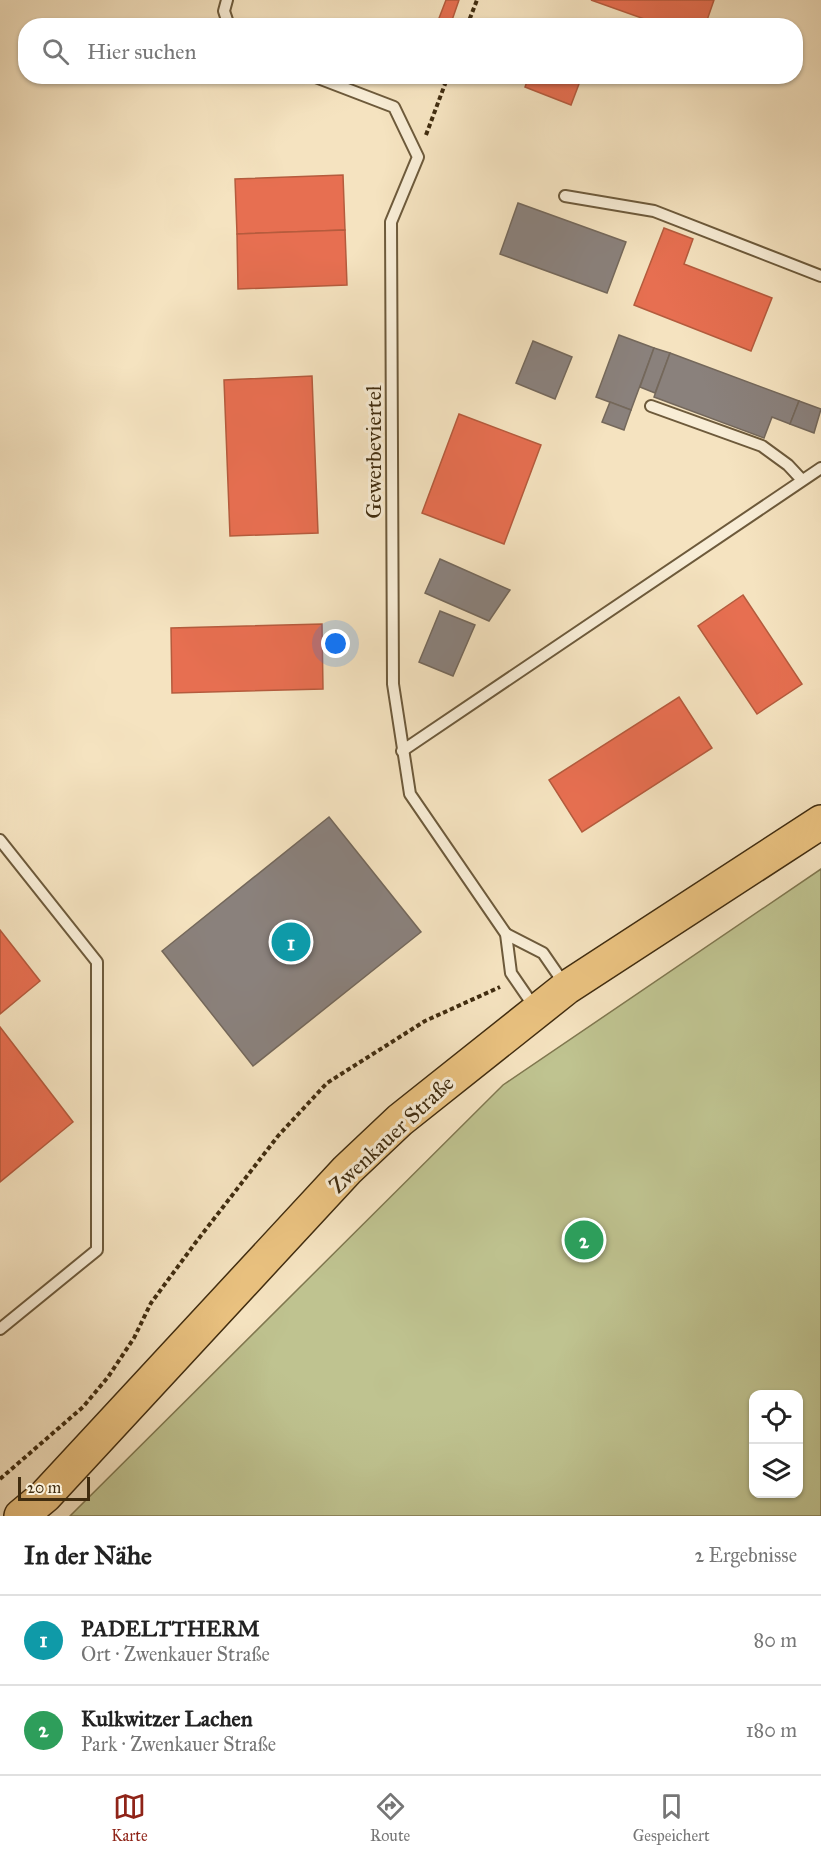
<!DOCTYPE html>
<html lang="de">
<head>
<meta charset="utf-8">
<style>
  body { margin:0; font-family:"IM FELL Great Primer",serif; background:#f6f6f6; color:#222 }
  .controls { position:absolute; right:18px; bottom:18px; display:grid; overflow:hidden; border-radius:12px; box-shadow:0 2px 4px #0004 }
  .controls button { width:54px; height:54px; display:grid; place-items:center; padding:0; border:0; border-bottom:2px solid #e0e0e0; background:#fff; color:#222; font:30px sans-serif }
  .scale { position:absolute; left:18px; bottom:15px; width:72px; box-sizing:border-box; padding-left:6px; border:3px solid #402c0f; border-top:0; font-size:16px; line-height:21px; white-space:nowrap; color:#402c0f; -webkit-text-stroke:4px #f8edd6; paint-order:stroke }
  .you { position:absolute; left:336px; top:644px; width:21px; height:21px; margin:-15px; border:4px solid #fff; border-radius:50%; background:#1a73e8; box-shadow:0 0 0 9px #1a73e833 }
  .badge { display:grid; place-items:center; width:39px; height:39px; border-radius:50%; background:#8f2418; color:#fff; font-size:20px; font-weight:700 }
  .pin { position:absolute; translate:-50% -50%; border:3px solid #fff; box-shadow:0 2px 6px #0006 }
  .list { margin:0; padding:0; list-style:none }
  h2 { display:flex; justify-content:space-between; align-items:center; height:78px; margin:0; padding:0 24px; font-size:26px }
  h2 small { font-size:20px; font-weight:400; color:#767676 }
  .list li { display:grid; grid-template-columns:39px 1fr auto; gap:18px; align-items:center; box-sizing:border-box; height:90px; padding:0 24px; border-top:2px solid #e0e0e0 }
  .list b { display:block; font-size:22px; white-space:nowrap }
  .list p { margin:0; font-size:20px; white-space:nowrap; color:#767676 }
  .list em { font-size:20px; font-style:normal; color:#767676 }
  .icon { flex:none; width:33px; height:33px; fill:none; stroke:currentColor; stroke-width:2; stroke-linecap:round; stroke-linejoin:round }
  .map { position:relative; flex:none; width:821px; height:1516px; overflow:hidden }
  .search { position:absolute; background:#fff; box-shadow:0 2px 4px #0004; left:18px; right:18px; top:18px; height:66px; display:flex; align-items:center; gap:15px; box-sizing:border-box; padding:0 21px; border-radius:24px; color:#767676; font-size:22px }
  .sheet { height:258px; background:#fff }
  nav { display:flex; justify-content:space-around; align-items:center; box-sizing:border-box; height:84px; border-top:2px solid #e0e0e0; background:#fff; font-size:16px; color:#767676 }
  nav a { display:grid; justify-items:center; gap:3px }
  nav .on { color:#8f2418 }
  .map>svg:first-child { display:block }
</style>
</head>
<body>
<div class="map">
<svg width="821" height="1516" viewBox="0 0 821 1516">
  <rect width="100%" height="100%" fill="#f5e3c0"/>
  <filter id="stains"><feTurbulence type="fractalNoise" baseFrequency=".00333" numOctaves="4"/><feColorMatrix values="0 0 0 0 .2 0 0 0 0 .09 0 0 0 0 .02 0 0 0 .5 -.17"/></filter>
  <radialGradient id="worn" r=".72"><stop offset=".6" stop-color="#630" stop-opacity="0"/><stop offset="1" stop-color="#630" stop-opacity=".3"/></radialGradient>
  <path fill="#bfc390" stroke="#807850" stroke-width="1.5" fill-rule="evenodd" d="M821 869V1516H70L503 1085ZM798 1394V1494H754V1394Z"/>
  <g fill="#e76f51" stroke="#b55b3d" stroke-width="1.5">
    <polygon points="446,0 459,0 450,26 436,26"/>
    <polygon points="591,0 714,0 705,26 664,26"/>
    <polygon points="529,76 582,76 571,105 525,87"/>
    <polygon points="343,175 345,230 237,234 235,179"/>
    <polygon points="664,228 693,239 684,264 772,298 751,351 634,305"/>
    <polygon points="345,230 347,285 238,289 237,234"/>
    <polygon points="312,376 318,533 230,536 224,380"/>
    <polygon points="459,414 541,445 504,544 422,513"/>
    <polygon points="743,595 802,684 757,714 698,626"/>
    <polygon points="322,624 323,689 172,693 171,628"/>
    <polygon points="679,697 712,748 582,832 549,780"/>
    <polygon points="0,930 40,981 0,1014"/>
    <polygon points="0,1027 73,1122 0,1182"/>
  </g>
  <g fill="#8a817c" stroke="#74685b" stroke-width="1.5">
    <polygon points="518,203 626,242 607,293 500,254"/>
    <polygon points="619,335 654,348 631,410 596,397"/>
    <polygon points="533,341 572,357 555,399 516,383"/>
    <polygon points="654,348 670,353 655,393 640,387"/>
    <polygon points="670,353 799,401 790,424 772,417 764,438 654,397"/>
    <polygon points="799,401 821,409 814,433 790,424"/>
    <polygon points="610,402 631,410 624,430 602,422"/>
    <polygon points="440,559 510,590 489,621 425,593"/>
    <polygon points="440,611 475,625 453,676 419,662"/>
    <polygon points="329,817 421,932 253,1066 162,951"/>
  </g>
  <g fill="none" stroke-linecap="round" stroke-linejoin="round">
    <defs>
      <g id="service">
        <polyline points="227,0 224,11 229,26"/>
        <polyline points="313,76 394,107 418,157 391,222 393,684 410,794 506,934 511,973 535,1008"/>
        <polyline points="565,196 654,211 821,276"/>
        <polyline points="651,406 762,446 788,465 802,480"/>
        <polyline points="402,751 821,468"/>
        <polyline points="0,840 97,962 97,1250 0,1329"/>
        <polyline points="506,934 543,953 565,985"/>
      </g>
      <polyline id="primary" points="21,1516 45,1496 347,1170 400,1120 566,988 821,822"/>
    </defs>
    <use href="#service" stroke="#6d5a3b" stroke-width="14"/>
    <use href="#primary" stroke="#402c0f" stroke-width="36"/>
    <g stroke="#402c0f" stroke-width="4" stroke-dasharray="4.5 3" stroke-linecap="butt">
      <polyline points="467,26 477,0"/>
      <polyline points="426,135 448,76"/>
      <polyline points="0,1479 83,1407 108,1377 134,1338 151,1303 196,1242 278,1136 327,1083 425,1021 500,987"/>
    </g>
    <use href="#service" stroke="#f8edd6" stroke-width="10"/>
    <use href="#primary" stroke="#eac280" stroke-width="33"/>
  </g>
  <g text-anchor="middle" stroke-width="6" stroke-linejoin="round" paint-order="stroke">
    <g font-size="22" fill="#402c0f" stroke="#f8edd6">
      <text transform="translate(373 452) rotate(-90)" y="8">Gewerbeviertel</text>
      <text transform="translate(391 1134) rotate(-43)" y="8">Zwenkauer Straße</text>
    </g>
  </g>
  <rect width="100%" height="100%" filter="url(#stains)"/>
  <rect width="100%" height="100%" fill="url(#worn)"/>
</svg>
<div class="controls">
<button><svg class="icon" aria-label="locate" viewBox="0 0 24 24"><circle cx="12" cy="12" r="6"/><path d="M12 2v4M12 18v4M2 12h4M18 12h4"/></svg></button>
<button><svg class="icon" aria-label="layers" viewBox="0 0 24 24"><path d="M12 4l9 5-9 5-9-5zM3 14l9 5 9-5"/></svg></button>
</div>
<div class="scale">20 m</div>
<div class="you"></div>
<div class="pin badge" style="left:291px;top:942px;background:#0f9aa8">1</div>
<div class="pin badge" style="left:584px;top:1240px;background:#2e9e5b">2</div>
<div class="search"><svg class="icon" aria-label="search" viewBox="0 0 24 24"><circle cx="10" cy="10" r="6"/><path d="M15 15l6 6"/></svg>Hier suchen</div>
</div>
<section class="sheet">
<h2>In der Nähe<small>2 Ergebnisse</small></h2>
<ul class="list">
<li><span class="badge" style="background:#0f9aa8">1</span><div><b>PADELTTHERM</b><p>Ort · Zwenkauer Straße</p></div><em>80 m</em></li>
<li><span class="badge" style="background:#2e9e5b">2</span><div><b>Kulkwitzer Lachen</b><p>Park · Zwenkauer Straße</p></div><em>180 m</em></li>
</ul>
</section>
<nav>
<a class="on"><svg class="icon" aria-label="map" viewBox="0 0 24 24"><path d="M3 6l6-2 6 2 6-2v14l-6 2-6-2-6 2zM9 4v14M15 6v14"/></svg>Karte</a>
<a><svg class="icon" aria-label="directions" viewBox="0 0 24 24"><path d="M12 3l9 9-9 9-9-9zM9 14v-3h6M13 9l2 2-2 2"/></svg>Route</a>
<a><svg class="icon" aria-label="saved" viewBox="0 0 24 24"><path d="M7 4h10v16l-5-4-5 4z"/></svg>Gespeichert</a>
</nav>
</body>
</html>
